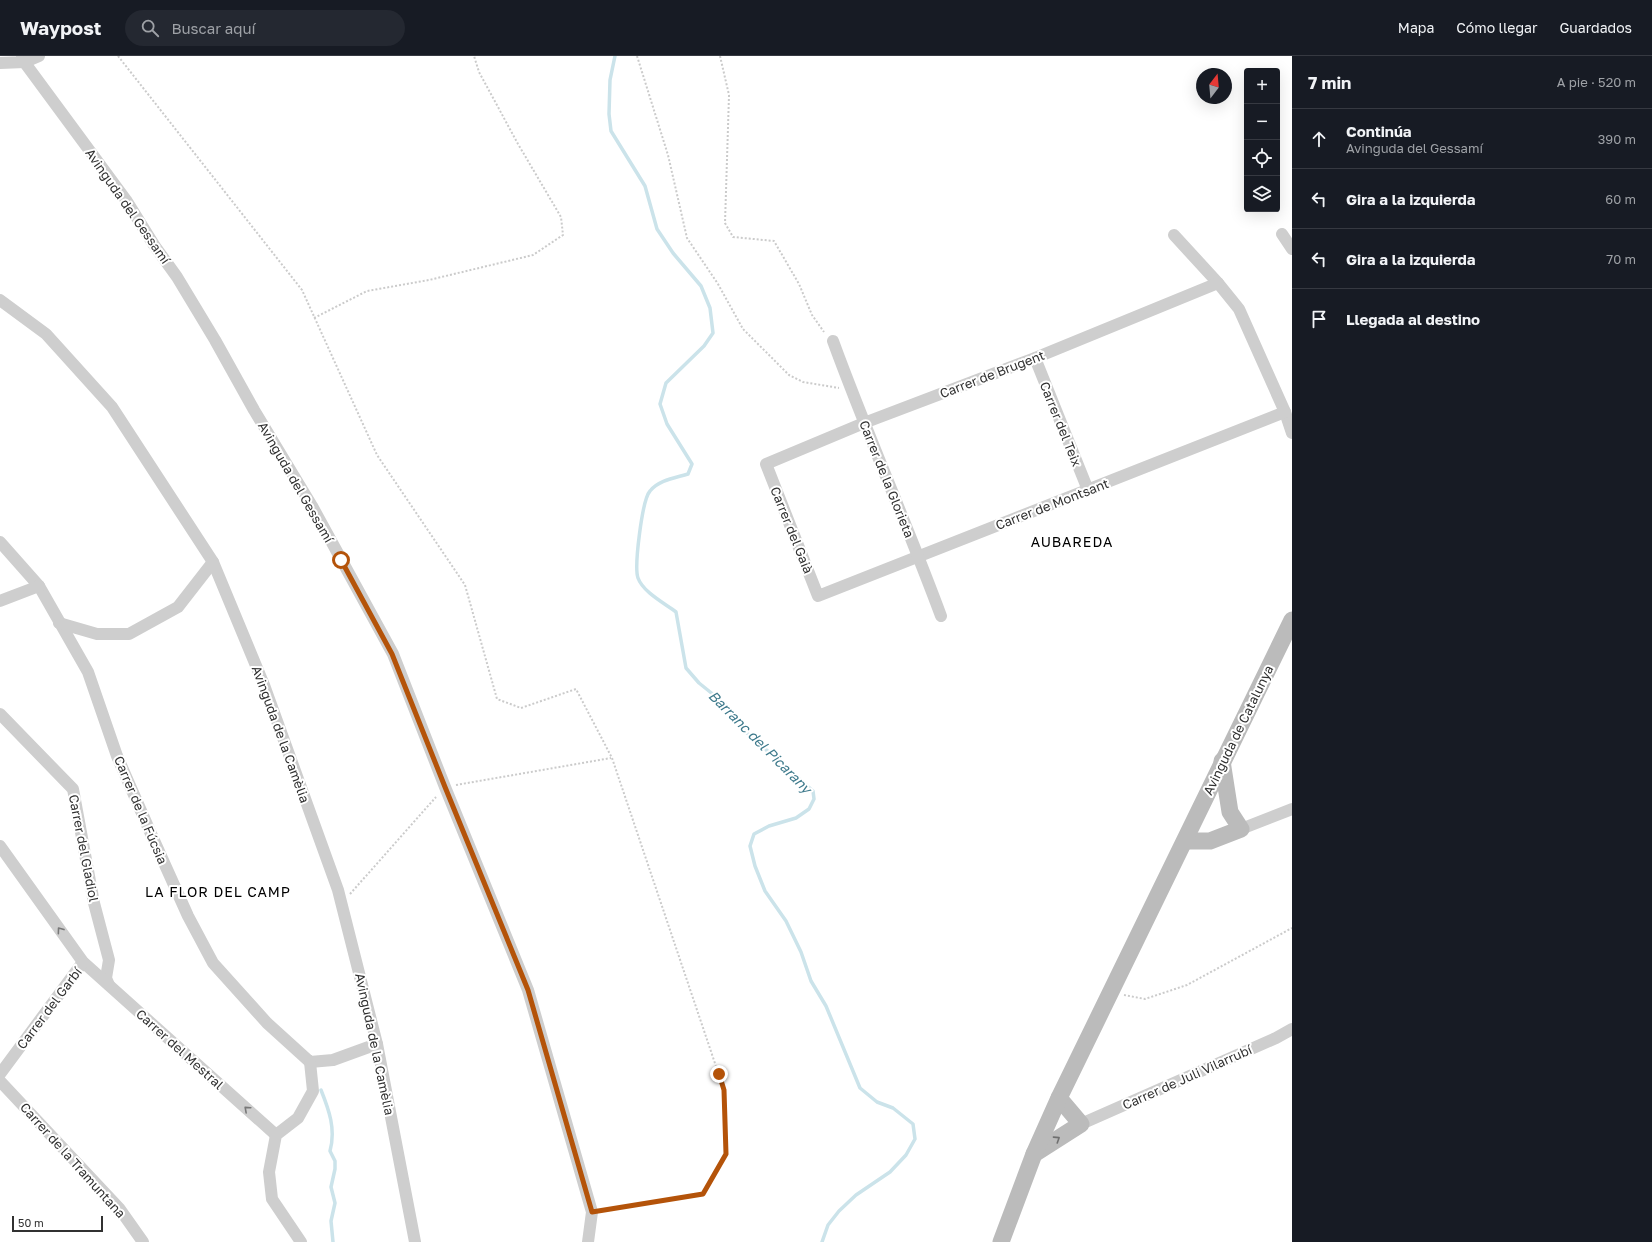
<!DOCTYPE html>
<html lang="es">
<head>
<meta charset="utf-8">
<style>
  body { margin:0; font-family:"Golos Text",sans-serif; background:#242831; color:#f1f3f6 }
  .controls { position:absolute; right:12px; top:12px; display:grid; overflow:hidden; border-radius:4px; box-shadow:0 4px 16px #0002 }
  .controls button { width:36px; height:36px; display:grid; place-items:center; padding:0; border:0; border-bottom:1px solid #363941; background:#171b24; color:#f1f3f6; font:20px sans-serif }
  .compass { position:absolute; left:1196px; top:12px; width:36px; height:36px; border-radius:50%; background:#171b24; box-shadow:0 4px 16px #0002; rotate:16deg }
  .scale { position:absolute; left:12px; bottom:10px; width:91px; box-sizing:border-box; padding-left:4px; border:2px solid #313131; border-top:0; font-size:11px; line-height:14px; white-space:nowrap; color:#313131; -webkit-text-stroke:3px #fff; paint-order:stroke }
  .stop { position:absolute; width:12px; height:12px; margin:-9px; border:3px solid #b45309; border-radius:50%; background:#fff }
  .stop.end { background:#b45309; border-color:#fff; box-shadow:0 1px 4px #0008 }
  .list { margin:0; padding:0; list-style:none }
  h2 { display:flex; justify-content:space-between; align-items:center; height:52px; margin:0; padding:0 16px; font-size:17px }
  h2 small { font-size:13px; font-weight:400; color:#9ea1a6 }
  .list li { display:grid; grid-template-columns:26px 1fr auto; gap:12px; align-items:center; box-sizing:border-box; height:60px; padding:0 16px; border-top:1px solid #363941 }
  .list b { display:block; font-size:15px; white-space:nowrap }
  .list p { margin:0; font-size:13px; white-space:nowrap; color:#9ea1a6 }
  .list em { font-size:13px; font-style:normal; color:#9ea1a6 }
  .icon { flex:none; width:22px; height:22px; fill:none; stroke:currentColor; stroke-width:2; stroke-linecap:round; stroke-linejoin:round }
  .map { position:relative; flex:none; width:1292px; height:1186px; overflow:hidden }
  header { display:flex; align-items:center; gap:24px; box-sizing:border-box; height:56px; padding:0 20px; background:#171b24; border-bottom:1px solid #363941 }
  header strong { font-size:19px }
  nav { display:flex; gap:22px; margin-inline-start:auto; font-size:14px }
  .search { width:280px; height:36px; background:#242831; display:flex; align-items:center; gap:10px; box-sizing:border-box; padding:0 14px; border-radius:22px; color:#9ea1a6; font-size:15px }
  main { display:flex }
  aside { flex:1; background:#171b24 }
  .map>svg:first-child { display:block }
</style>
</head>
<body>
<header>
<strong>Waypost</strong>
<div class="search"><svg class="icon" aria-label="search" viewBox="0 0 24 24"><circle cx="10" cy="10" r="6"/><path d="M15 15l6 6"/></svg>Buscar aquí</div>
<nav><a>Mapa</a><a>Cómo llegar</a><a>Guardados</a></nav>
</header>
<main>
<div class="map">
<svg width="1292" height="1186" viewBox="0 0 1292 1186">
  <rect width="100%" height="100%" fill="#fff"/>
  <g fill="none" stroke-linecap="round" stroke-linejoin="round">
    <g stroke="#cbe3ea" stroke-width="3.5">
      <path d="M615 0 610 24 609 58 611 75 645 130 657 173 673 197 701 230 710 252 713 277 704 290 666 327 660 348 667 368 692 408 688 418C675 422 659 424 650 435 642 444 634 511 638 522 643 536 664 547 676 556L686 612 699 627 725 648 747 677 813 735 814 743 809 753 796 762 769 770 754 778 750 790 755 810 765 835 786 865 801 896 811 925 826 950 860 1032 877 1046 893 1052 913 1068 915 1083 906 1099 890 1116 856 1139 839 1155 828 1169 822 1186"/>
      <path d="M321 1034C329 1054 336 1073 330 1095L335 1105V1113L331 1131 335 1147 331 1165 333 1186"/>
    </g>
    <g stroke="#cbcbcb" stroke-width="2" stroke-dasharray="2 2" stroke-linecap="butt">
      <polyline points="118,0 302,234 377,399 465,529 497,643 521,652 576,633 612,702 724,1034 726,1098 703,1138 603,1154"/>
      <polyline points="637,0 668,99 687,182 718,228 743,273 789,319 803,326 839,332"/>
      <polyline points="720,0 729,39 725,167 733,181 774,185 799,228 812,259 824,276"/>
      <polyline points="314,262 367,235 429,224 533,199 563,179 561,161 518,88 479,16 474,0"/>
      <polyline points="456,729 611,702"/>
      <polyline points="350,838 436,741"/>
      <polyline points="1124,939 1145,943 1187,929 1292,872"/>
    </g>
    <g stroke="#cecece" stroke-width="12">
      <polyline points="22,0 22,3 126,144 154,189 177,221 215,284 254,354 312,450 393,598 445,731 528,934 592,1156 588,1186"/>
      <polyline points="0,7 25,6 39,0"/>
      <polyline points="1282,178 1292,193"/>
      <polyline points="1174,179 1218,227 1239,253 1285,356 1292,377"/>
      <polyline points="1218,227 1035,302 864,367 766,408 818,540 1285,356"/>
      <polyline points="0,244 46,278 112,351 213,506 264,629 338,834 377,988 415,1186"/>
      <path d="M833 285C867 378 907 468 941 560"/>
      <polyline points="1035,302 1088,434"/>
      <polyline points="0,486 39,530 88,616 117,700 152,780 188,860 213,907 267,967 310,1006 333,1004 377,988"/>
      <polyline points="0,545 39,530"/>
      <polyline points="59,567 97,578 129,578 178,551 213,506"/>
      <polyline points="0,658 73,733 94,847 109,904 106,922 109,929"/>
      <polyline points="1241,773 1292,753"/>
      <polyline points="0,790 83,906 276,1079"/>
      <polyline points="0,1018 83,906"/>
      <polyline points="0,1025 119,1152 143,1186"/>
      <polyline points="1081,1068 1276,982 1292,973"/>
      <polyline points="301,1186 272,1143 269,1116 276,1079 298,1062 313,1035 310,1006"/>
    </g>
    <g stroke="#bbb" stroke-width="17">
      <polyline points="1185,785 1210,785 1241,773 1230,756 1222,705"/>
      <polyline points="1034,1098 1081,1068 1059,1042"/>
      <polyline points="1001,1186 1034,1098 1059,1042 1292,564"/>
    </g>
  </g>
  <defs><path id="oneway-chevron" d="M-2-3.5L2.5 0L-2 3.5" fill="none" stroke-width="1.6" stroke-linecap="round" stroke-linejoin="round"/></defs>
  <g stroke="#787878">
    <use href="#oneway-chevron" transform="translate(60 874) rotate(-126)"/>
    <use href="#oneway-chevron" transform="translate(247 1053) rotate(-138)"/>
  </g>
  <use stroke="#6f6f6f" href="#oneway-chevron" transform="translate(1057 1083) rotate(-33)"/>
  <g fill="none" stroke-linecap="round" stroke-linejoin="round">
    <polyline stroke="#b45309" stroke-width="5" points="341,504 392,598 445,731 528,934 592,1156 703,1138 726,1098 724,1034 719,1018"/>
  </g>
  <g text-anchor="middle" stroke-width="4" stroke-linejoin="round" paint-order="stroke">
    <g font-size="13" fill="#313131" stroke="#fff">
      <text transform="translate(128 150) rotate(55)" y="5">Avinguda del Gessamí</text>
      <text transform="translate(992 318) rotate(-21)" y="5">Carrer de Brugent</text>
      <text transform="translate(1061 368) rotate(68)" y="5">Carrer del Teix</text>
      <text transform="translate(887 423) rotate(68)" y="5">Carrer de la Glorieta</text>
      <text transform="translate(296 426) rotate(60)" y="5">Avinguda del Gessamí</text>
      <text transform="translate(1052 448) rotate(-21)" y="5">Carrer de Montsant</text>
      <text transform="translate(792 474) rotate(68)" y="5">Carrer del Gaià</text>
      <text transform="translate(1238 674) rotate(-64)" y="5">Avinguda de Catalunya</text>
      <text transform="translate(281 678) rotate(70)" y="5">Avinguda de la Camèlia</text>
      <text transform="translate(141 754) rotate(67)" y="5">Carrer de la Fúcsia</text>
      <text transform="translate(84 792) rotate(79)" y="5">Carrer del Gladiol</text>
      <text transform="translate(49 952) rotate(-53)" y="5">Carrer del Garbí</text>
      <text transform="translate(375 988) rotate(78)" y="5">Avinguda de la Camèlia</text>
      <text transform="translate(180 993) rotate(42)" y="5">Carrer del Mestral</text>
      <text transform="translate(1187 1021) rotate(-24)" y="5">Carrer de Juli Vilarrubí</text>
      <text transform="translate(73 1104) rotate(48)" y="5">Carrer de la Tramuntana</text>
    </g>
    <g font-size="14" letter-spacing="1" fill="#000" stroke="#fff">
      <text x="1072" y="491">AUBAREDA</text>
      <text x="218" y="841">LA FLOR DEL CAMP</text>
    </g>
    <g font-size="14" font-style="italic" fill="#3e7a8c" stroke="#fff">
      <text transform="translate(760 686) rotate(45)" y="5">Barranc del Picarany</text>
    </g>
  </g>
</svg>
<div class="controls">
<button>+</button>
<button>−</button>
<button><svg class="icon" aria-label="locate" viewBox="0 0 24 24"><circle cx="12" cy="12" r="6"/><path d="M12 2v4M12 18v4M2 12h4M18 12h4"/></svg></button>
<button><svg class="icon" aria-label="layers" viewBox="0 0 24 24"><path d="M12 4l9 5-9 5-9-5zM3 14l9 5 9-5"/></svg></button>
</div>
<svg class="compass" viewBox="-18 -18 36 36"><path d="M0-13l5 13h-10z" fill="#e53935"/><path d="M0 13l5-13h-10z" fill="#9ea1a6"/></svg>
<div class="scale">50 m</div>
<div class="stop" style="left:341px;top:504px"></div>
<div class="stop end" style="left:719px;top:1018px"></div>
</div>
<aside>
<h2>7 min<small>A pie · 520 m</small></h2>
<ul class="list">
<li><svg class="icon" aria-label="ahead" viewBox="0 0 24 24"><path d="M12 20V5M6 11l6-6 6 6"/></svg><div><b>Continúa</b><p>Avinguda del Gessamí</p></div><em>390 m</em></li>
<li><svg class="icon" aria-label="left" viewBox="0 0 24 24"><path d="M17 20v-9H6M10 6l-5 5 5 5"/></svg><div><b>Gira a la izquierda</b></div><em>60 m</em></li>
<li><svg class="icon" aria-label="left" viewBox="0 0 24 24"><path d="M17 20v-9H6M10 6l-5 5 5 5"/></svg><div><b>Gira a la izquierda</b></div><em>70 m</em></li>
<li><svg class="icon" aria-label="arrive" viewBox="0 0 24 24"><path d="M6 21V4h12l-3 4 3 4H6"/></svg><div><b>Llegada al destino</b></div></li>
</ul>
</aside>
</main>
</body>
</html>
